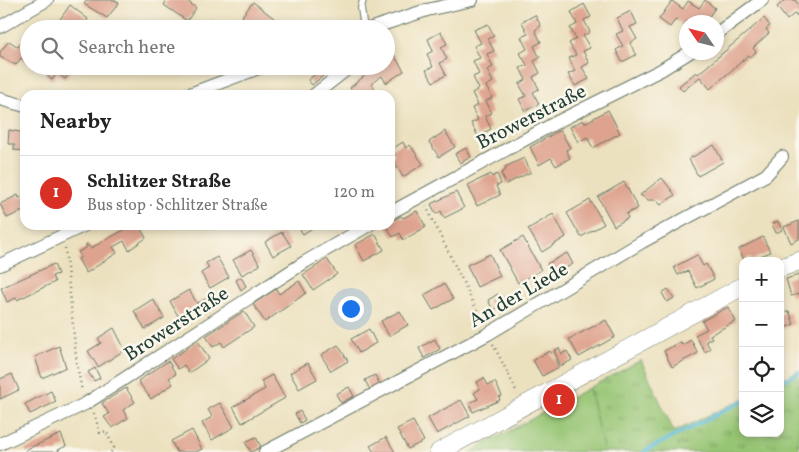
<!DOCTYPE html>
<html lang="en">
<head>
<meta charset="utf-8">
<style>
  body { margin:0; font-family:Vollkorn,serif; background:#f2f2f2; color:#222 }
  .controls { position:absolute; right:15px; bottom:15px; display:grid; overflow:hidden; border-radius:10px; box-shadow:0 2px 8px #0003 }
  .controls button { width:45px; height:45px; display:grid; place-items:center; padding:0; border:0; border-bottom:1px solid #e0e0e0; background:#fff; color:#222; font:25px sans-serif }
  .compass { position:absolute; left:679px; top:15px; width:45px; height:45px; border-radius:50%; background:#fff; box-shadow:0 2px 8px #0003; rotate:305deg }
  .you { position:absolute; left:350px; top:308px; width:18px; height:18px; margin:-12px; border:4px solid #fff; border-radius:50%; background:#1a73e8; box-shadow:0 0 0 8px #1a73e833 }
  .badge { display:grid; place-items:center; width:32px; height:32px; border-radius:50%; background:#d93025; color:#fff; font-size:16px; font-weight:700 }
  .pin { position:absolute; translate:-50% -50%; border:2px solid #fff; box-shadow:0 1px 5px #0006 }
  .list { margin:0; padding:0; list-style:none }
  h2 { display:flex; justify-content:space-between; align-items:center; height:65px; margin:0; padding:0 20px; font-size:21px }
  h2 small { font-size:16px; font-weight:400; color:#767676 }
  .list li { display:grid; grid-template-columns:32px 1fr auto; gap:15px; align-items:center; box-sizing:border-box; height:75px; padding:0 20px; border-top:1px solid #e0e0e0 }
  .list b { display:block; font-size:19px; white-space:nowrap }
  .list p { margin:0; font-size:16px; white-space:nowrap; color:#767676 }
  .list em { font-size:16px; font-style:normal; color:#767676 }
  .icon { flex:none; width:28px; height:28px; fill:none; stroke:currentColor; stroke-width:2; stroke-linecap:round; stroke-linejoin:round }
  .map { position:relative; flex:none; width:799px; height:452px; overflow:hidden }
  .search { position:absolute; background:#fff; box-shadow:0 2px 8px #0003; left:20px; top:20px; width:375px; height:55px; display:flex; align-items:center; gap:12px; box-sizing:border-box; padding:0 18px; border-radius:28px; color:#767676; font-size:19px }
  .panel { position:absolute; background:#fff; box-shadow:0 2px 8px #0003; left:20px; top:90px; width:375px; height:140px; border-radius:15px }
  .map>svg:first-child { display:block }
</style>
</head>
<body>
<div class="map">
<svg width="799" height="452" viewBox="0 0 799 452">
  <defs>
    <pattern id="grass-tufts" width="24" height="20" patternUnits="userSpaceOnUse" patternTransform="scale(1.25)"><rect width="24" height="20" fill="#96c573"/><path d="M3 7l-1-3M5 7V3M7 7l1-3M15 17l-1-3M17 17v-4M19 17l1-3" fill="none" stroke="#7aa15f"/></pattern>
  </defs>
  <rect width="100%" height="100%" fill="#fbf7ec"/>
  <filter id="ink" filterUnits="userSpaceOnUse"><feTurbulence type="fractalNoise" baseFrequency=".02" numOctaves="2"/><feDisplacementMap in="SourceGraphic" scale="10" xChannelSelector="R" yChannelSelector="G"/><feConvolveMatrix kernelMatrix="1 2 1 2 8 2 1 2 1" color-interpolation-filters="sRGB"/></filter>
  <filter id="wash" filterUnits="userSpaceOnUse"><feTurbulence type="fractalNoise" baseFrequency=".0096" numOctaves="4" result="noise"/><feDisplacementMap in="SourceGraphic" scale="20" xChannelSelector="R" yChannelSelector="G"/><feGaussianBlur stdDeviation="1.12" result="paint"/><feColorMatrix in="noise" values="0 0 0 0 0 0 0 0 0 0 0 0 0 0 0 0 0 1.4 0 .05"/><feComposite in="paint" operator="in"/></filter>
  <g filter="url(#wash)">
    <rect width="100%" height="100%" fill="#ece1bf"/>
    <polygon fill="url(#grass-tufts)" stroke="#5a8154" points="641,360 674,432 743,399 743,433 780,433 780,380 799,371 799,452 604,452 589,388"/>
    <polygon fill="#96c573" stroke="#5a8154" points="589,388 604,452 470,452"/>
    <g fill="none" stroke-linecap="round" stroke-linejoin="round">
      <g stroke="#58bbd6" stroke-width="4">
        <polyline points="780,382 799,372"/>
        <polyline points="643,452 743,401"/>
      </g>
    </g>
    <g id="blocks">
      <g fill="#dea38e">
        <polygon points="87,0 115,0 119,3 107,18 84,4"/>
        <polygon points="167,0 186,0 196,8 187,21 164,5"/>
        <polygon points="705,0 715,8 705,22 697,22 692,19 686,22 686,27 676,19 670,27 659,19 672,1 683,9 688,1 699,8"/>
        <polygon points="785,0 795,0 799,5 799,14 797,16 795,13 787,20 777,7"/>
        <polygon points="253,2 275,19 267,29 257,29 242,16"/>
        <polygon points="584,4 591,17 584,20 590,32 583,36 590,48 583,51 589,63 582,67 589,79 575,86 568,74 575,71 569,58 576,55 569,43 576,39 570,28 577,24 571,12"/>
        <polygon points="70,5 88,19 81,29 62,29 56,25"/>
        <polygon points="631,11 637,24 630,27 637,39 630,43 636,55 622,62 616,50 623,46 616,34 623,31 617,18"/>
        <polygon points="535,15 541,26 535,30 541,42 534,46 540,58 534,61 540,73 533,77 539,89 533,92 539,104 525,111 519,99 526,96 519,84 526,80 520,68 527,65 520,53 527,49 521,37 528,34 522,22"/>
        <polygon points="764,18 770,26 766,29 769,33 753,48 756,52 750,57 749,55 710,89 700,77 683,91 679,86 696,72 698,74"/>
        <polygon points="211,19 219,26 217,29 203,29"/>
        <polygon points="488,24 494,36 488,39 494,51 487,54 493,67 487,70 493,82 486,86 492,98 486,101 492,113 485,116 491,129 478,136 471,123 478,120 472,108 478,105 472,93 479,89 473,77 479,74 473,61 480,58 474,46 481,43 474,30"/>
        <polygon points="441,32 447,44 441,47 447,59 440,63 446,75 433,82 426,70 433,67 427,54 433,51 428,39"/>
        <polygon points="26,35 29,37 29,63 21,58 16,65 0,57 0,52 9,41 18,47"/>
        <polygon points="394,55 404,71 386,83 382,76 377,79 372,84 379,95 355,95 350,88 376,66 386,66 386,60"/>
        <polygon points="40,66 74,66 65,79 57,73 52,80 45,74 47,71"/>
        <polygon points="319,71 323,76 312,85 308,80"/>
        <polygon points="608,110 620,133 593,148 587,137 578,142 570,127 583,120 585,123"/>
        <polygon points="9,130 25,133 25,151 14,150 14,144 8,144"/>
        <polygon points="560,130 570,148 566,150 570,158 556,166 551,158 539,165 530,147"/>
        <polygon points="445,131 455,147 439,157 429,142"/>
        <polygon points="403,142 406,148 410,145 423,164 403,177 391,157 395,155 392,149"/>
        <polygon points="714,145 723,162 698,176 689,159"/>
        <polygon points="466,148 471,157 460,163 455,154"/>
        <polygon points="524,158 531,172 506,184 501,173 506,170 505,167"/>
        <polygon points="491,174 492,177 497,174 501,184 496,186 500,195 477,206 468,185"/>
        <polygon points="662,178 675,195 661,205 656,200 648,200 640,195"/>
        <polygon points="624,182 638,208 626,214 628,218 614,226 598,197"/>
        <polygon points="456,192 464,208 444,218 441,211 436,214 431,204"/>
        <polygon points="18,195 19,198 25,195 25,210 7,218 0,204"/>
        <polygon points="590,200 604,224 581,237 567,213"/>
        <polygon points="417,211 426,227 403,240 400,233 393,237 386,225 390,225 390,222 401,216 403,218"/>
        <polygon points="553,214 566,237 542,252 528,229"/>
        <polygon points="778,221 782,230 776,233 772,224"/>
        <polygon points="799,221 799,239 791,243 784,227"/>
        <polygon points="133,225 139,225 146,238 129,250 124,241 113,247 117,253 86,273 78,259 81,257 78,252 86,248 86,244 91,248"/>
        <polygon points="297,225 317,225 303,234"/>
        <polygon points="282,232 291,246 273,256 265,242"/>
        <polygon points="375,234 384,250 364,261 355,245"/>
        <polygon points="523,237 541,270 518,283 500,250"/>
        <polygon points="763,237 770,252 752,260 751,257 744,260 739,249"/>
        <polygon points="251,250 260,265 242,275 233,260"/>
        <polygon points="567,253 573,264 553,275 547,264"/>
        <polygon points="490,254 500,276 477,287 467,265"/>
        <polygon points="697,255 703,266 706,264 714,279 697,288 688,271 678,275 674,267"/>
        <polygon points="217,257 229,277 210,288 201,273 209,268 206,263"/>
        <polygon points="327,259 337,274 313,290 303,275"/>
        <polygon points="54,264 58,274 52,276 55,282 17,300 16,298 7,302 1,288"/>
        <polygon points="799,275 799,294 791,296 786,279"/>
        <polygon points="241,277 246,286 241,290 236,280"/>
        <polygon points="299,281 306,293 265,322 253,304 276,289 279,294"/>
        <polygon points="444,284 453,299 433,310 424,295"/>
        <polygon points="668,289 674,298 667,302 662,293"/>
        <polygon points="189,290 198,305 178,316 170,301"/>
        <polygon points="498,294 503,305 493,310 488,300"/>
        <polygon points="210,297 216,306 204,313 198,303"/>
        <polygon points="153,299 164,318 145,329 134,311"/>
        <polygon points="728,307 736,321 710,335 712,338 706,341 710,349 705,352 695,335 707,329 702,321"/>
        <polygon points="244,311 254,327 224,347 221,342 213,347 206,336"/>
        <polygon points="400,311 408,325 389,336 381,321"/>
        <polygon points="789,311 794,324 782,329 780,315"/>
        <polygon points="606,320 615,337 579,357 569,339"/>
        <polygon points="114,328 125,350 98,367 88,351 101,343 98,338"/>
        <polygon points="369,329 376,343 359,353 351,339"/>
        <polygon points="435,339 440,349 424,358 419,348"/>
        <polygon points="691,340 698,353 672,367 664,351 681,342 682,345"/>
        <polygon points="198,341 209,359 189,373 184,365 178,369 171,359"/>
        <polygon points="338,345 348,361 331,371 321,355"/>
        <polygon points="59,346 66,367 42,378 35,357"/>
        <polygon points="559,348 562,354 567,351 572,360 561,366 554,351"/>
        <polygon points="550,351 559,367 542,376 533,360"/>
        <polygon points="168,361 176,374 169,378 173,384 151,399 138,381"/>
        <polygon points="308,363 317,379 299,389 290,373"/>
        <polygon points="95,368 100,378 94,381 88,372"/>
        <polygon points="12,374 19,390 0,399 0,379"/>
        <polygon points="272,375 285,398 242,423 233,407 265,389 261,381"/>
        <polygon points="375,375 380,385 370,390 365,380"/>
        <polygon points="484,378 488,385 495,382 502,396 499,397 500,400 473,412 469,403 478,399 474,393 480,389 477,382"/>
        <polygon points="349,387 354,396 341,403 336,394"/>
        <polygon points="126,388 135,402 123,410 128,418 112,428 104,417 109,414 102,403"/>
        <polygon points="51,391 56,402 30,414 25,404"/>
        <polygon points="461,400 470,416 437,434 428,418"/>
        <polygon points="220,403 234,427 212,440 202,423 212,417 208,409"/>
        <polygon points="300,411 305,420 300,423 295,414"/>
        <polygon points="413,421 424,441 408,449 397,429"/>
        <polygon points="192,430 202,449 196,452 177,452 171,441"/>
        <polygon points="61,434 66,446 58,450 59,452 26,452 25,450"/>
        <polygon points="256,437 261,447 251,452 245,442"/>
        <polygon points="386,437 395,452 374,452 370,446"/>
      </g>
    </g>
  </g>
  <g filter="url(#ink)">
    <use href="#blocks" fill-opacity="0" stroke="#677665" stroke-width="1"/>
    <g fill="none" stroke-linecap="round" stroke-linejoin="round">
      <defs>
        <polyline id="lane" points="363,0 361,8 364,29"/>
        <g id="street">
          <polyline points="0,27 47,0"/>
          <polyline points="369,29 427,10 472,0"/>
          <polyline points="716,34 762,0"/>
          <polyline points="187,95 264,66"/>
          <polyline points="314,95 351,66"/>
          <polyline points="0,99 25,106"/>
          <polyline points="390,213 557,122 661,70 690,52"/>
          <polyline points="0,265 85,225"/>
          <polyline points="0,444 85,404 305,262 369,225"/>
          <polyline points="265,452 488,334 642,242 766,175 782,157"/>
        </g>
        <g id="secondary">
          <polyline points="780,268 799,261"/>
          <polyline points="439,452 743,286"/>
        </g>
      </defs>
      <use href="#lane" stroke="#677665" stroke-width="8"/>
      <use href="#street" stroke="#677665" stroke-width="14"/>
      <use href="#secondary" stroke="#677665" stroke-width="19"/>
      <g stroke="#677665" stroke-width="2.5" stroke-dasharray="1 4" stroke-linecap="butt">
        <polyline points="426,206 483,323"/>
        <polyline points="65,248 77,365 82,391"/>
        <polyline points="493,344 517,392"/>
        <polyline points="94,413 100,433 106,431 114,448 111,452"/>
      </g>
      <use href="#lane" stroke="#fff" stroke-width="6"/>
      <use href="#street" stroke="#fff" stroke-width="12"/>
      <use href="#secondary" stroke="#fff" stroke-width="18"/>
    </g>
  </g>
  <g text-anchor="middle" stroke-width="5" stroke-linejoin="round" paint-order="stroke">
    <g font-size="20" fill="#1f3d34" stroke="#fbf7ec">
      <text transform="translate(531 116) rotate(-27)" y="7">Browerstraße</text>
      <text transform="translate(518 294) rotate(-30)" y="7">An der Liede</text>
      <text transform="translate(176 323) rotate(-33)" y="7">Browerstraße</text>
    </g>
  </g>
</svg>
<div class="controls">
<button>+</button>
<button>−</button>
<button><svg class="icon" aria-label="locate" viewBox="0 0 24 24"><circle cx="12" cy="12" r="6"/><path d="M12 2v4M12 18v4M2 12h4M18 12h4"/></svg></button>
<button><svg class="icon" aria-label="layers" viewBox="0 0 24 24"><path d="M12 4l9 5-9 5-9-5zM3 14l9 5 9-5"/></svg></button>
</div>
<svg class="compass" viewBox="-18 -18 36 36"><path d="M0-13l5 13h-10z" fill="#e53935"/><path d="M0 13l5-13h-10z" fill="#767676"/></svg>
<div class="you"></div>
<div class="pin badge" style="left:559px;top:400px">1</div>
<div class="search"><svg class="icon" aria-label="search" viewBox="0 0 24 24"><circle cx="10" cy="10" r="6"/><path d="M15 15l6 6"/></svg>Search here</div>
<section class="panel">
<h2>Nearby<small></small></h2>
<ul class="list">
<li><span class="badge">1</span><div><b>Schlitzer Straße</b><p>Bus stop · Schlitzer Straße</p></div><em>120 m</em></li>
</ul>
</section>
</div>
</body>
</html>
